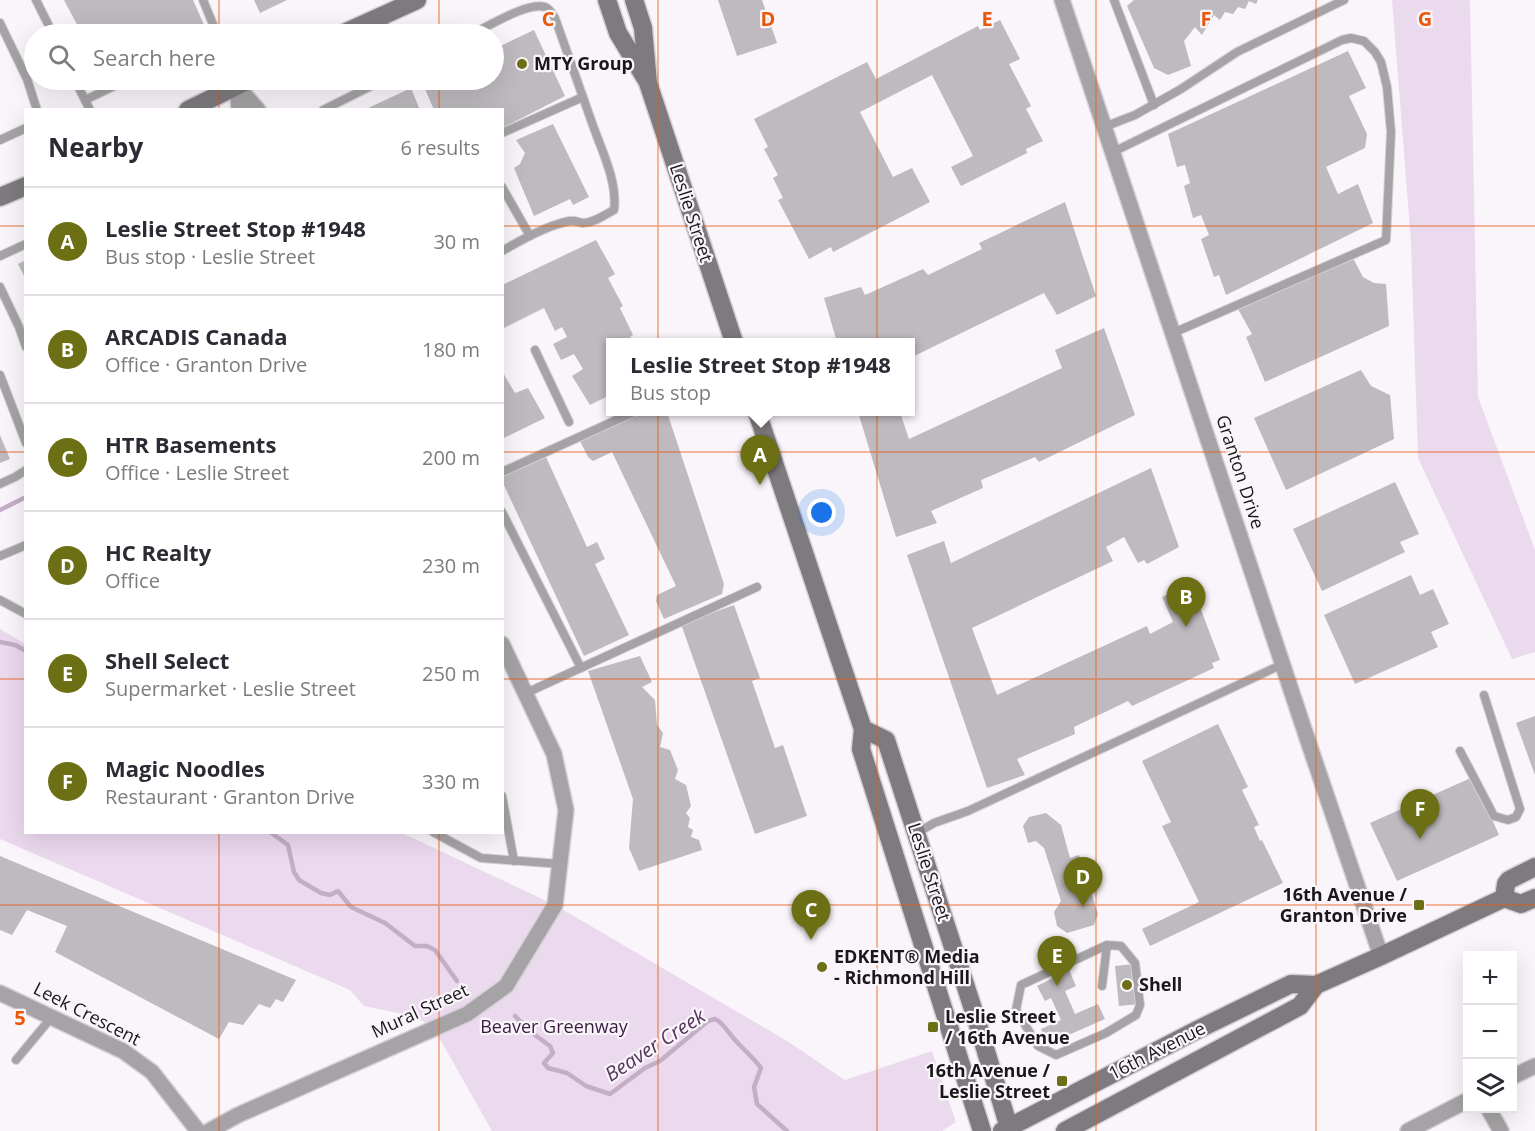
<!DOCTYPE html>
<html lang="en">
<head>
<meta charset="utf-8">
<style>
  body { margin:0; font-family:"Open Sans",sans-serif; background:#f2f2f3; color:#2b2b33 }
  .controls { position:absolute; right:18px; bottom:18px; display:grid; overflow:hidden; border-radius:0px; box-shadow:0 6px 24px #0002 }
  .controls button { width:54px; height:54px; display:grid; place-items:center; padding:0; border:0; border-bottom:2px solid #e1e1e2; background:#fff; color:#2b2b33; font:30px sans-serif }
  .you { position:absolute; left:822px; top:513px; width:21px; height:21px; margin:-15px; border:4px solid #fff; border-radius:50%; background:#1a73e8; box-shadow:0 0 0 9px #1a73e833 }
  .badge { display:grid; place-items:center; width:39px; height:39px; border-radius:50%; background:#6d6f14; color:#fff; font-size:20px; font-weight:700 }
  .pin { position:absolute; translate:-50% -50px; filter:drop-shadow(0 2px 3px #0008) }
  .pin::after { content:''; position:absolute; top:32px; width:21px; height:18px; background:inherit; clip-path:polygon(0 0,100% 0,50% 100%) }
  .popup { position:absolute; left:606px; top:338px; width:309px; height:78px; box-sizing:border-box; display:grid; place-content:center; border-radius:0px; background:#fff; filter:drop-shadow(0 2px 4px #0005); font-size:20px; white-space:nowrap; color:#7c7c81 }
  .popup b { font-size:22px; color:#2b2b33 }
  .popup::after { content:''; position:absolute; left:50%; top:100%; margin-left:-12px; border:12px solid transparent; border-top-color:#fff }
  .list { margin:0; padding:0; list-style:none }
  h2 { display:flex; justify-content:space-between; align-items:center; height:78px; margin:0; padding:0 24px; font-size:26px }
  h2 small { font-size:20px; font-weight:400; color:#7c7c81 }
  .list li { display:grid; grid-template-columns:39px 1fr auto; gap:18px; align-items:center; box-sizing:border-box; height:108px; padding:0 24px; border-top:2px solid #e1e1e2 }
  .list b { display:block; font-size:22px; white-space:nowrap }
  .list p { margin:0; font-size:20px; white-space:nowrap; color:#7c7c81 }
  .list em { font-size:20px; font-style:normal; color:#7c7c81 }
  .icon { flex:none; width:33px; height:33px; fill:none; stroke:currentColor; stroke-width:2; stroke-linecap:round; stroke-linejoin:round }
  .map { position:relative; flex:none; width:1535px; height:1131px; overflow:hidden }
  .search { position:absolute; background:#fff; box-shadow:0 6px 24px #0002; left:24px; top:24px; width:480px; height:66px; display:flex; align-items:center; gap:15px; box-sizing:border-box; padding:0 21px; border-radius:33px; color:#7c7c81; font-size:22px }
  .panel { position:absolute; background:#fff; box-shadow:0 6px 24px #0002; left:24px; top:108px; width:480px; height:726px; border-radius:0px }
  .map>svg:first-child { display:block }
</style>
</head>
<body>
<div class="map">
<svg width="1535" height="1131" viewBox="0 0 1535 1131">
  <rect width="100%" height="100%" fill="#f9f5fa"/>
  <g fill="#ebd9ee">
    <polygon points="1392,0 1470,0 1478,397 1535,550 1535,652 1512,659 1418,458 1411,242"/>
    <polygon points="0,629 25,644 26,832 402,833 555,905 787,1041 845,1080 932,1051 956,1122 942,1131 492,1131 432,1025 408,1015 364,1006 350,990 0,839"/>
  </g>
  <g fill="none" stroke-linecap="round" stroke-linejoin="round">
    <g stroke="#c3aec6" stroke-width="4.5">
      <polyline points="0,510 26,497"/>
      <polyline points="0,642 15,645 26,651"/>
      <polyline points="270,832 288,845 294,872 299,880 321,893 330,895 338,891 351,907 385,923 415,946 427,946 435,950 457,981"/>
      <path d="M515 1016 531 1032 550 1046 553 1053 544 1063 548 1068 567 1073 586 1086 610 1094 645 1068 660 1061 708 1021 715 1019C725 1024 728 1033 736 1041 744 1050 753 1057 761 1068L754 1087 757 1104 787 1131"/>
    </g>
  </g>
  <g fill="#bebabf">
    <polygon points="64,0 193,0 205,27 186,34 82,34"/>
    <polygon points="254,0 287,0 260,13"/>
    <polygon points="718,0 762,0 777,43 737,56"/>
    <polygon points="1134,0 1258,0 1256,4 1249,1 1245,9 1238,7 1233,14 1225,12 1220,20 1214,15 1202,35 1195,27 1184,41 1191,66 1168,75 1154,68 1127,6"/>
    <polygon points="1000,20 1020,59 1009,64 1031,106 1026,109 1043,141 1026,149 1027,153 961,186 951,167 973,156 932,75 860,112 893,177 912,168 930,202 833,252 831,247 809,259 778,200 783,198 773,178 778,175 764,149 768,147 754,119 867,62 876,79 978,26 980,30"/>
    <polygon points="534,30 565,96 502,128 502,110 434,110 422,82 427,80 494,80 494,49"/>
    <polygon points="1348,51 1366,88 1349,96 1367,134 1365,148 1326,167 1338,194 1358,184 1373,223 1226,295 1219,275 1214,277 1201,239 1209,235 1201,215 1193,218 1184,186 1190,183 1185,165 1177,167 1168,134"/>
    <polygon points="411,88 420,110 364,110"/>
    <polygon points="553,124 589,197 573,205 570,199 534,216 514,168 520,164 525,153 516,140"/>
    <polygon points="1065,202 1096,296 1057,315 1044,293 910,358 910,342 837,342 824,298 861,287 865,295 923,269 928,275 982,249 979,243"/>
    <polygon points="596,240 615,274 608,278 623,306 620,308 633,335 630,337 633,342 610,342 610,395 590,405 572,376 583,369 574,354 561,360 553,344 567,337 562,327 555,331 544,308 502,329 502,285"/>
    <polygon points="1353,258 1363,277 1374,283 1386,284 1389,326 1265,382 1246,337 1252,334 1238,309"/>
    <polygon points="26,260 26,280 18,264"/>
    <polygon points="1104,328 1135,415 1039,462 1035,457 981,480 983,488 931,511 937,523 896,537 858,412 900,412 909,439 1062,368 1055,350"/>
    <polygon points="1361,370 1371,386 1390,395 1394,439 1286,490 1254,418"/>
    <polygon points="502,371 515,393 528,388 545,418 502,439"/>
    <polygon points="645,412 667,412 724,584 722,594 664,619 656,601 657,595 676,586 612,452 593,461 588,457 580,441"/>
    <polygon points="0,435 10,459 0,463"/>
    <polygon points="546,457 587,547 597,542 605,559 595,564 629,635 584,656 502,481 502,477"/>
    <polygon points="1151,468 1179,547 1147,564 1144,560 1138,563 1124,537 1106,547 1113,561 972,628 997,695 1147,626 1150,634 1173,622 1162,597 1191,583 1220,660 1212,663 1214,668 1132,706 1128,701 1074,727 1075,734 1017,759 1025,775 987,788 907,555 944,541 951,563"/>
    <polygon points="1395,482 1419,534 1400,542 1405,552 1322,591 1293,529"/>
    <polygon points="1411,575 1420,595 1433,589 1449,624 1431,632 1438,647 1355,684 1324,615"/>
    <polygon points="734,605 760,678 752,681 775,748 783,745 807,816 755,834 681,624"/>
    <polygon points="640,656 652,682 642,687 655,700 657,725 663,733 660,747 670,750 678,770 675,779 686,785 691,806 686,813 690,818 688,827 693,830 691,837 699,840 702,850 639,871 629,848 633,799 588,671"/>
    <polygon points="1535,716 1535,775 1516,723"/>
    <polygon points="1218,724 1248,787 1242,790 1259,825 1254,827 1260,841 1262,840 1283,883 1150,946 1142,929 1199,902 1162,826 1171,822 1142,761"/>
    <polygon points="1473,777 1499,835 1397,881 1370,823"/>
    <polygon points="1046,813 1061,825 1070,858 1079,855 1098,914 1094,925 1067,933 1057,926 1054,912 1061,901 1044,848 1036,841 1028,843 1023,826 1029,817"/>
    <polygon points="0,856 296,980 283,1002 276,999 270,1008 259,1004 243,1025 229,1022 219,1039 55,952 67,926 27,910 12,935 0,930"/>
    <polygon points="1134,964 1139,1004 1119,1006 1115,966"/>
    <polygon points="1069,970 1076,986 1065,991 1075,1014 1098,1004 1105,1019 1048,1044 1041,1029 1061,1020 1051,998 1045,1001 1037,986"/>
  </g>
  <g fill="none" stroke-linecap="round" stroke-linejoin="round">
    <defs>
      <g id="lane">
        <polyline points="36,0 53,34"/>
        <polyline points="203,0 217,34"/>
        <polyline points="1114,0 1154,105"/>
        <polyline points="381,18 390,34"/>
        <polyline points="0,23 27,79 37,110"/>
        <path d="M472 34C489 26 527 2 545 7 550 9 552 14 555 18 567 52 579 86 591 120 600 147 618 181 614 210 604 215 594 223 583 223 578 222 574 220 569 221 546 226 523 239 502 251"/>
        <polyline points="75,80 90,110"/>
        <polyline points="85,100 127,80"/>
        <polyline points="323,110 383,80"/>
        <polyline points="1104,127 1135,115 1181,89 1237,52 1344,0"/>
        <polyline points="502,133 583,97"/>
        <polyline points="0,140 26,128"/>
        <polyline points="1113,152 1342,40 1351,38 1364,41 1375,52 1381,62 1387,87 1391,132 1386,240 1173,333"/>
        <polyline points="502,187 530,236"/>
        <polyline points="0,256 26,244"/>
        <polyline points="0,287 19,327 26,347"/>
        <polyline points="535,350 569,422"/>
        <polyline points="0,375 26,443"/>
        <polyline points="502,472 634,412"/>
        <polyline points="0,484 15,477 26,470"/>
        <polyline points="502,512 581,668"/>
        <polyline points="0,556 26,545"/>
        <polyline points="0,600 26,614"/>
        <polyline points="526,693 757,587"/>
        <polyline points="1460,751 1494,816 1508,820 1516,817 1520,809 1484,695"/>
        <polyline points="502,796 514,861"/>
        <polyline points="433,832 481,858 560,864"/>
        <polyline points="917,833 934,823 968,811 1283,664"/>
        <polyline points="1102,986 1107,945 1021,985 1016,1010 1038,1046 1056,1055 1106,1033 1136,1015 1140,1005 1135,963 1121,946 1107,945"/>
        <polyline points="16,1060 51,1018"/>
      </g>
      <g id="street">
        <polyline points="1062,0 1309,744 1381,956"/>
        <polyline points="237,86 258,110"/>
        <polyline points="237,86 239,110"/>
        <polyline points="0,993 123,1051 152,1072 198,1131"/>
        <polyline points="1512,1077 1535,1066"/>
        <polyline points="1488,1108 1501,1131"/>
        <polyline points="209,1131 238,1115 467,1014 506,986 555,905 566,810 554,754 502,644"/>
        <polyline points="1408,1131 1468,1100"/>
      </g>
      <g id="secondary">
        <polyline points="607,0 618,33 646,79"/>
        <polyline points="634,0 643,28 648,83 734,342"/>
        <polyline points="342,34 417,0"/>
        <polyline points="188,110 249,80"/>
        <polyline points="0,197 26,186"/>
        <polyline points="757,412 863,729 861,749 982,1131"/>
        <polyline points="863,729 886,740 975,1015 1010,1131"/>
        <polyline points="1504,898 1506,884 1509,880 1535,867"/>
        <polyline points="1002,1131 1199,1029 1291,984 1316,985 1381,956 1504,898 1521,904 1535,898"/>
        <polyline points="1065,1131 1300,1006 1316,985"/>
      </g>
    </defs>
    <use href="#lane" stroke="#d5d1d6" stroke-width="10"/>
    <use href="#street" stroke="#d5d1d6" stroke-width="18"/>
    <use href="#secondary" stroke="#d5d1d6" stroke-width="21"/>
    <use href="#lane" stroke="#a5a3a5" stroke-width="8"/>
    <use href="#street" stroke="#a5a3a5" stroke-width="15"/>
    <use href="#secondary" stroke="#7e7b7e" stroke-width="18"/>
  </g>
  <path fill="none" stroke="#e8590c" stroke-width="1.5" stroke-opacity="0.55" d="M219 0V34M439 0V34M658 0V1131M877 0V1131M1096 0V1131M1316 0V1131M219 80V110M439 80V110M0 226H26M502 226H1535M0 452H26M502 452H1535M0 679H26M502 679H1535M219 832V1131M439 832V1131M0 905H1535"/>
  <g fill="#6d6f14" stroke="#f9f5fa" stroke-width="2">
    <circle cx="522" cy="64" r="6"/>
    <rect x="1413" y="899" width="12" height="12" rx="3"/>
    <circle cx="822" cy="967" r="6"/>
    <circle cx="1127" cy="985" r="6"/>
    <rect x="927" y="1021" width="12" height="12" rx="3"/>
    <rect x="1056" y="1075" width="12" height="12" rx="3"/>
  </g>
  <g text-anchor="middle" stroke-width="4.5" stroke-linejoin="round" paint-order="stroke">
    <g font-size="18" font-weight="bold" fill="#191719" stroke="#f9f5fa" text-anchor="start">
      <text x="534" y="70">MTY Group</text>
      <text x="1407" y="901" text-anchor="end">16th Avenue /<tspan x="1407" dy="21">Granton Drive</tspan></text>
      <text x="834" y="963">EDKENT® Media<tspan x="834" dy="21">- Richmond Hill</tspan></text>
      <text x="1139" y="991">Shell</text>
      <text x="945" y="1023">Leslie Street<tspan x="945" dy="21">/ 16th Avenue</tspan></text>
      <text x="1050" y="1077" text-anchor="end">16th Avenue /<tspan x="1050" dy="21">Leslie Street</tspan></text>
    </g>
    <g font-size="18" fill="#191719" stroke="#f9f5fa">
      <text transform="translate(691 213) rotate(72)" y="6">Leslie Street</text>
      <text transform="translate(1240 472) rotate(72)" y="6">Granton Drive</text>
      <text transform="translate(929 872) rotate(72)" y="6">Leslie Street</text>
      <text transform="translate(420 1011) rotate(-25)" y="6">Mural Street</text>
      <text transform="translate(87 1014) rotate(27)" y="6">Leek Crescent</text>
      <text transform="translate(1157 1051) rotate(-27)" y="6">16th Avenue</text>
    </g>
    <g font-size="18" fill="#3a1c3f" stroke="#f9f5fa">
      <text x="554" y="1033">Beaver Greenway</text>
    </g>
    <g font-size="20" font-style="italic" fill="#56365b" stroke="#f9f5fa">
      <text transform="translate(655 1045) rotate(-33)" y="7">Beaver Creek</text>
    </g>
  </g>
  <g font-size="20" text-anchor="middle" font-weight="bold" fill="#e8590c" stroke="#f9f5fa" stroke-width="4.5" stroke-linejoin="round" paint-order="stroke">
    <text x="548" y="26">C</text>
    <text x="768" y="26">D</text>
    <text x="987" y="26">E</text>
    <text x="1206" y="26">F</text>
    <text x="1425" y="26">G</text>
    <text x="20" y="1025">5</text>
  </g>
</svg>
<div class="controls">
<button>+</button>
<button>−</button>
<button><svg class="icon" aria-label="layers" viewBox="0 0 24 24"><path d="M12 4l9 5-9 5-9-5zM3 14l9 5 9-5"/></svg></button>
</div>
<div class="you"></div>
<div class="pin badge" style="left:760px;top:485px">A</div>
<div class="popup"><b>Leslie Street Stop #1948</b>Bus stop</div>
<div class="pin badge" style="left:1186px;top:627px">B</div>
<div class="pin badge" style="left:811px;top:940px">C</div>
<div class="pin badge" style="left:1083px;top:907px">D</div>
<div class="pin badge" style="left:1057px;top:986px">E</div>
<div class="pin badge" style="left:1420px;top:839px">F</div>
<div class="search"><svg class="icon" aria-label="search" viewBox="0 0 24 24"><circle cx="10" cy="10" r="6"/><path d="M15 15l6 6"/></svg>Search here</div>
<section class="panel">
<h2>Nearby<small>6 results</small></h2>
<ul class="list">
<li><span class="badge">A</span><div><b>Leslie Street Stop #1948</b><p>Bus stop · Leslie Street</p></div><em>30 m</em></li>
<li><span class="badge">B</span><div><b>ARCADIS Canada</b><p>Office · Granton Drive</p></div><em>180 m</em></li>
<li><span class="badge">C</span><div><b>HTR Basements</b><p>Office · Leslie Street</p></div><em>200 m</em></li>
<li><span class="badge">D</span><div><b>HC Realty</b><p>Office</p></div><em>230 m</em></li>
<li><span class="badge">E</span><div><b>Shell Select</b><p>Supermarket · Leslie Street</p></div><em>250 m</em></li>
<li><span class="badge">F</span><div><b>Magic Noodles</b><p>Restaurant · Granton Drive</p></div><em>330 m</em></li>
</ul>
</section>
</div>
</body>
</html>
